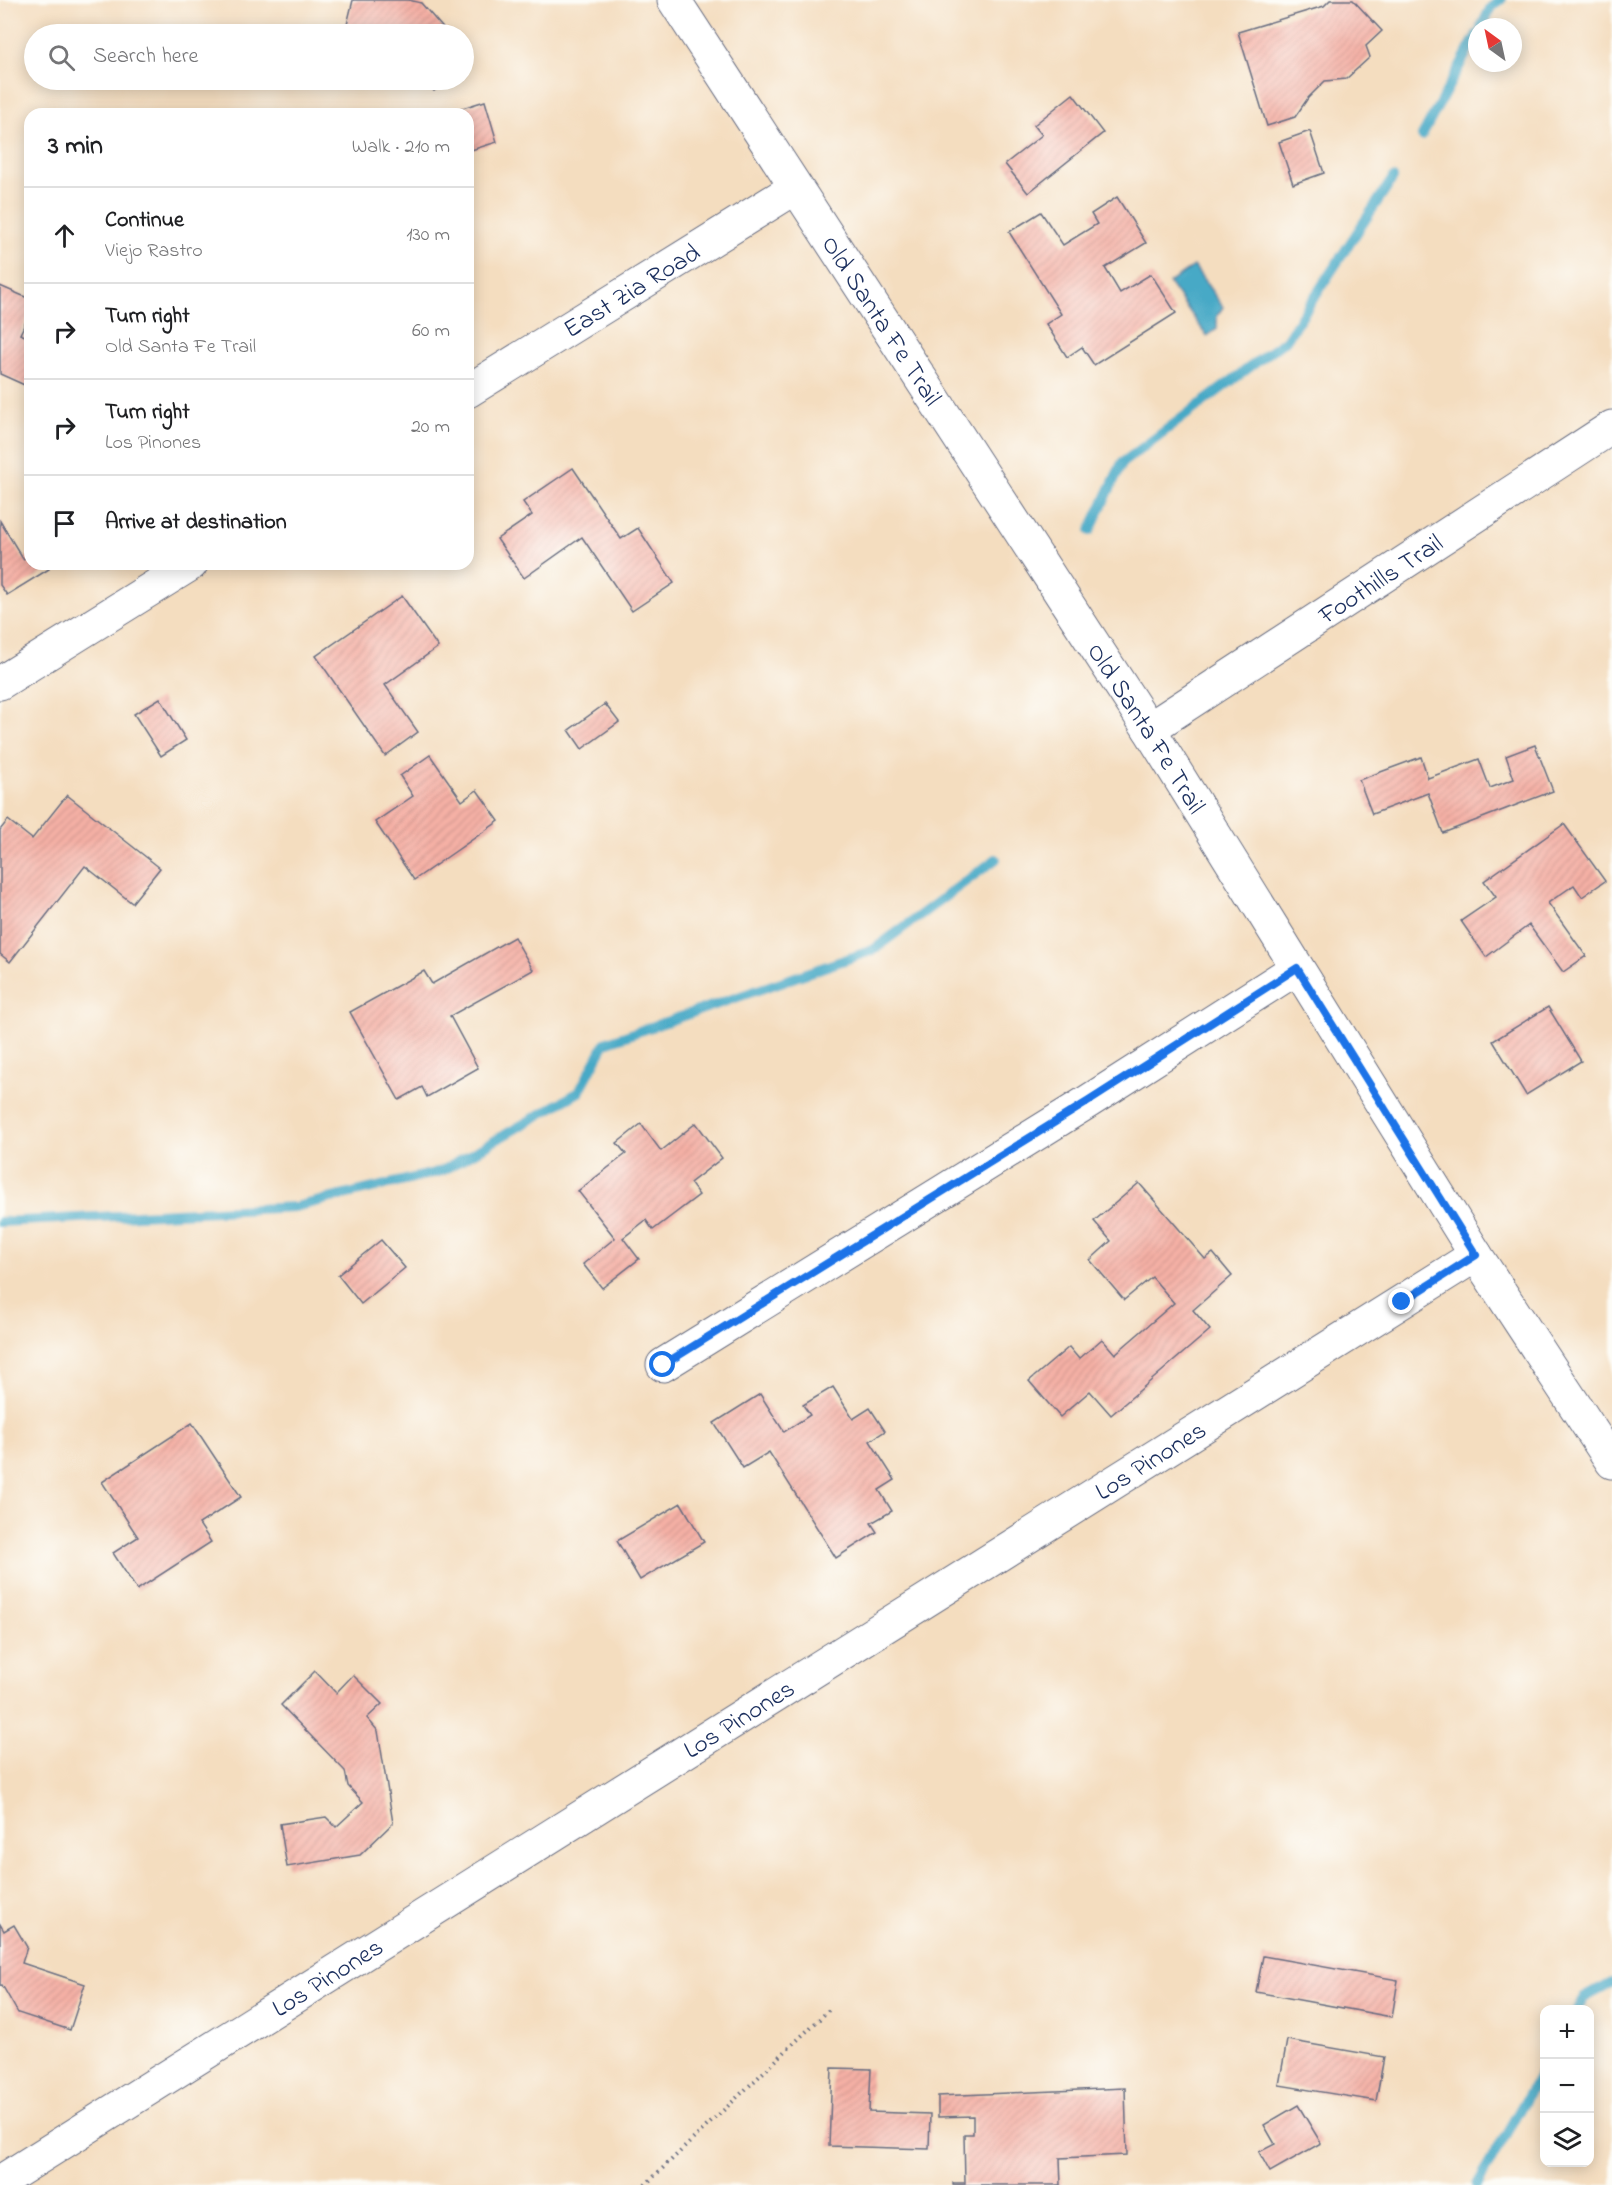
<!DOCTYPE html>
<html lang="en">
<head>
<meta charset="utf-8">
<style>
  body { margin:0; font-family:"Indie Flower",sans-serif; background:#f6f6f6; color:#202124 }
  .controls { position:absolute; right:18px; bottom:18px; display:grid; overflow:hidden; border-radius:12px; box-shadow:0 3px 15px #0003 }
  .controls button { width:54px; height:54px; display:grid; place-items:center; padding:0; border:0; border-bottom:2px solid #e0e0e0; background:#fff; color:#202124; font:30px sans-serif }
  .compass { position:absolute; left:1468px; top:18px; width:54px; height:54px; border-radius:50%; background:#fff; box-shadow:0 3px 15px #0003; rotate:327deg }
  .stop { position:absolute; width:18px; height:18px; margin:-14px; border:4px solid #1a73e8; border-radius:50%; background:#fff }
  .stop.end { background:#1a73e8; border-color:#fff; box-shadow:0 2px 6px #0008 }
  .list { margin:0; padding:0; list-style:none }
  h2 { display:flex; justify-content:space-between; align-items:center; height:78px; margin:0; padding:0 24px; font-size:26px }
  h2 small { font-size:20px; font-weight:400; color:#757577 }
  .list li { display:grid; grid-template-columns:39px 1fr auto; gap:18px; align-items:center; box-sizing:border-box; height:96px; padding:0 24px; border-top:2px solid #e0e0e0 }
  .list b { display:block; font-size:22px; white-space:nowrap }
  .list p { margin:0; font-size:20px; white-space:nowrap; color:#757577 }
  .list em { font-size:20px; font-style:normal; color:#757577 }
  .icon { flex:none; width:33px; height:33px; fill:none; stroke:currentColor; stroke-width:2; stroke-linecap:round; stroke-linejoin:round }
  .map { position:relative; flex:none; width:1612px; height:2185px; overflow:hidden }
  .search { position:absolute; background:#fff; box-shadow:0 3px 15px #0003; left:24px; top:24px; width:450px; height:66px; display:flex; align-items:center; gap:15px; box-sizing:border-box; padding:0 21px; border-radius:33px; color:#757577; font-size:22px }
  .panel { position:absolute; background:#fff; box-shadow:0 3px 15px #0003; left:24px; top:108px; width:450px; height:462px; border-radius:18px }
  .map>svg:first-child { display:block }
</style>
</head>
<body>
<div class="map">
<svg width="1612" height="2185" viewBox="0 0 1612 2185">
  <defs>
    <pattern id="building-hatch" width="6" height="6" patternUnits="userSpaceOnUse" patternTransform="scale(1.5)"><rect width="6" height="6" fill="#f5b0a5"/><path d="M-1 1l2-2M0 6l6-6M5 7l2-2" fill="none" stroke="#d19890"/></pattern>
  </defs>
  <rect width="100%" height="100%" fill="#fdfcf7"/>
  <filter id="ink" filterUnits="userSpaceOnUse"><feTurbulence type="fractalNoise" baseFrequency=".0167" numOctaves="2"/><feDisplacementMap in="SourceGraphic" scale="12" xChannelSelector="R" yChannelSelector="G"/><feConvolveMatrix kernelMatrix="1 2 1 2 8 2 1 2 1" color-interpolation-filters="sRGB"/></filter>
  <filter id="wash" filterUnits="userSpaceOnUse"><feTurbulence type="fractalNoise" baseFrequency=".008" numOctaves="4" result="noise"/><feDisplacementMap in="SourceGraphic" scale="24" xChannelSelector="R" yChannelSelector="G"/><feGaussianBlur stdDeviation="1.35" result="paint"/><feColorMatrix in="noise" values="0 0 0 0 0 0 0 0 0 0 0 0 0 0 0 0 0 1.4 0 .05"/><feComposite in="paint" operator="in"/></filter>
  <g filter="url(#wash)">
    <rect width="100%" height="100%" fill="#f4ddbf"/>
    <polygon fill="#47a9c6" stroke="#316c92" stroke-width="1.5" points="1194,266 1223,307 1217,316 1217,329 1207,336 1169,283"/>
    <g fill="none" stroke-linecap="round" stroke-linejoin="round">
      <g stroke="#47a9c6" stroke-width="10">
        <polyline points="1481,27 1491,7 1501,0"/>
        <polyline points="1422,136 1477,34"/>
        <polyline points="1090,531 1122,463 1286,340 1393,178"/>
        <polyline points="0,1222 295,1207 442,1171 579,1092 605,1043 873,950 996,859"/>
        <polyline points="1577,2010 1584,1998 1612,1983"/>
        <polyline points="1477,2185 1544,2067"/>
      </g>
    </g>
    <g id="blocks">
      <g fill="url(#building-hatch)">
        <polygon points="353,0 409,0 421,3 448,34 353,34 345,33"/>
        <polygon points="1330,0 1353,0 1382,31 1366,46 1370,57 1346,79 1325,81 1308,98 1295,117 1267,126 1238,32 1324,6"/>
        <polygon points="423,80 448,80 434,91"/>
        <polygon points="1073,94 1103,133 1028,193 1005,164 1042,135 1034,125"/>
        <polygon points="485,101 497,142 468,151 468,114 446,113"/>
        <polygon points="1310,131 1324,173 1293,184 1279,142"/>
        <polygon points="1117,197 1146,243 1105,268 1120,293 1151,274 1176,313 1094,365 1082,347 1067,357 1046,324 1061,314 1009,232 1041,212 1063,245 1097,224 1091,214"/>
        <polygon points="0,286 30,299 30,313 20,334 30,338 29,387 0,374"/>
        <polygon points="573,468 621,539 638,528 674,583 632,611 582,537 524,578 497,539 532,515 523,502"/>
        <polygon points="0,521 23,559 30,555 30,564 46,564 49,569 7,595 0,585"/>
        <polygon points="402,596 438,647 385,685 418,732 385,756 316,656"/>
        <polygon points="160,698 186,740 161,756 134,714"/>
        <polygon points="605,704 619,722 582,749 569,730"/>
        <polygon points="1535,745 1553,791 1443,833 1428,793 1372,814 1359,780 1421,757 1428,778 1479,759 1490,788 1514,779 1506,756"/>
        <polygon points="430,755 462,801 477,790 499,821 414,880 375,822 413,796 400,776"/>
        <polygon points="67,795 160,868 132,903 85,866 10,962 0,954 0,830 8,820 32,839"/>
        <polygon points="1564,824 1605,881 1582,897 1574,885 1548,903 1586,956 1563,972 1529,925 1486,957 1461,921 1496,897 1484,881"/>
        <polygon points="514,937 533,970 450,1016 478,1068 427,1097 422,1087 399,1100 350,1012 424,971 432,984"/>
        <polygon points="1548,1007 1581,1061 1526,1095 1493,1041"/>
        <polygon points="696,1123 722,1158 690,1183 699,1195 653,1230 646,1220 623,1238 639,1259 602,1288 583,1264 615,1238 578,1191 626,1154 617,1143 641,1124 661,1151"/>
        <polygon points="1139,1183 1205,1259 1213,1253 1232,1276 1193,1310 1210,1330 1111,1415 1090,1391 1060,1417 1029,1381 1069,1347 1079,1359 1102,1339 1115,1354 1174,1303 1152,1277 1124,1300 1090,1260 1111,1241 1094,1221"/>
        <polygon points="381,1240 405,1268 361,1304 338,1275"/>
        <polygon points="833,1387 853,1419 870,1408 885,1431 870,1441 895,1480 879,1490 892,1511 871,1523 877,1532 836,1558 769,1452 743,1468 714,1423 760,1394 784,1432 810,1415 803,1405"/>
        <polygon points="192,1423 241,1497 199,1524 211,1542 137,1590 113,1553 138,1537 102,1482"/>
        <polygon points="681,1503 704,1542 640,1580 617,1541"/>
        <polygon points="315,1671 336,1693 353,1675 382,1704 367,1718 378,1731 393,1823 360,1855 287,1867 280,1824 326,1817 336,1827 363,1802 348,1786 345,1771 281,1705"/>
        <polygon points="0,1924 4,1931 14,1925 27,1947 22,1963 85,1984 70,2030 18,2013 2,1985 0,1986"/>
        <polygon points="1263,1956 1398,1980 1392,2017 1256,1992"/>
        <polygon points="1287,2040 1384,2057 1376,2101 1279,2085"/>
        <polygon points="832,2068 871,2069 869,2112 930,2114 929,2149 829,2146"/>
        <polygon points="1125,2088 1127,2155 1060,2158 1061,2185 953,2185 953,2183 965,2183 964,2134 973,2134 973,2116 938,2117 938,2096"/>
        <polygon points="1298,2105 1321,2143 1270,2172 1259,2152 1275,2144 1264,2125"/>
      </g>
    </g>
  </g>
  <g filter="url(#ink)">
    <use href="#blocks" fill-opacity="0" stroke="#676c80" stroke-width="1.5"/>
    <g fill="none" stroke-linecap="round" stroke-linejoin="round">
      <defs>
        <g id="minor">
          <path id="s1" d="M674 0 1149 729 1476 1255 1612 1462"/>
          <path id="s2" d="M468 391 795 188"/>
          <polyline points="0,683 191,564"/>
          <path id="s3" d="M1149 729 1612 427"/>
          <polyline points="663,1365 1089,1101 1297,968"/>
          <path id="s4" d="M0 2182 1476 1255"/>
        </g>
      </defs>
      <use href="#minor" stroke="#676c80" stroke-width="35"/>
      <polyline stroke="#676c80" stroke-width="4" stroke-dasharray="1.5 4.5" stroke-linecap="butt" points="645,2185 831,2008"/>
      <use href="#minor" stroke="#fff" stroke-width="33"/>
    </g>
  </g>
  <g fill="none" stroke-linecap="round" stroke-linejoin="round" filter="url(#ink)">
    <polyline stroke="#1a73e8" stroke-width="8" points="663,1365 1089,1101 1297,968 1476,1255 1402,1302"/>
  </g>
  <g text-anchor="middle" stroke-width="4.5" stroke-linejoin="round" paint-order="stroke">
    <g font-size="26" fill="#1b2f5e" stroke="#fdfcf7">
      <text dy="9" stroke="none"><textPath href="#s2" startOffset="192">East Zia Road</textPath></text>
      <text dy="9" stroke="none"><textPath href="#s1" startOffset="382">Old Santa Fe Trail</textPath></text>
      <text dy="9" stroke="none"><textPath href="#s3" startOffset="276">Foothills Trail</textPath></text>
      <text dy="9" stroke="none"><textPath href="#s1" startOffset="868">Old Santa Fe Trail</textPath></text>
      <text dy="9" stroke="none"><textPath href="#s4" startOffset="1358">Los Pinones</textPath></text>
      <text dy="9" stroke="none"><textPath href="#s4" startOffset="872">Los Pinones</textPath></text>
      <text dy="9" stroke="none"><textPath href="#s4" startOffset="386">Los Pinones</textPath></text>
    </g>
  </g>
</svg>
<div class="controls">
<button>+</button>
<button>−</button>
<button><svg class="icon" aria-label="layers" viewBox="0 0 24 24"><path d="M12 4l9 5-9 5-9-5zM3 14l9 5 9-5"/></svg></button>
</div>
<svg class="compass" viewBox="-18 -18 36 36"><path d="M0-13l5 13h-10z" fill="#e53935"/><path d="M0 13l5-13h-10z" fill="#757577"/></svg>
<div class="stop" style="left:663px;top:1365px"></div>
<div class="stop end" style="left:1402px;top:1302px"></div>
<div class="search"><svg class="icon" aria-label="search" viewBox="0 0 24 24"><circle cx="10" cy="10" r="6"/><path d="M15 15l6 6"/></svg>Search here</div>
<section class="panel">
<h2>3 min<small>Walk · 210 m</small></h2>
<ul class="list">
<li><svg class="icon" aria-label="ahead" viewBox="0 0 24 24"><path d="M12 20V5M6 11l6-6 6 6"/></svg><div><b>Continue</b><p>Viejo Rastro</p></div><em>130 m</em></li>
<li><svg class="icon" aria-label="right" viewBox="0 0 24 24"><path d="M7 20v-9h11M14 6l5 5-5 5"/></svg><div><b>Turn right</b><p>Old Santa Fe Trail</p></div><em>60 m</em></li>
<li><svg class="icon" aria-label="right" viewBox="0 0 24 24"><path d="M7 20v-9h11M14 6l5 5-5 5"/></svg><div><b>Turn right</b><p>Los Pinones</p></div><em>20 m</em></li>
<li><svg class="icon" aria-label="arrive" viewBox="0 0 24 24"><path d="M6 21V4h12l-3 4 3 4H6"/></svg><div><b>Arrive at destination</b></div></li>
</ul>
</section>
</div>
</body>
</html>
